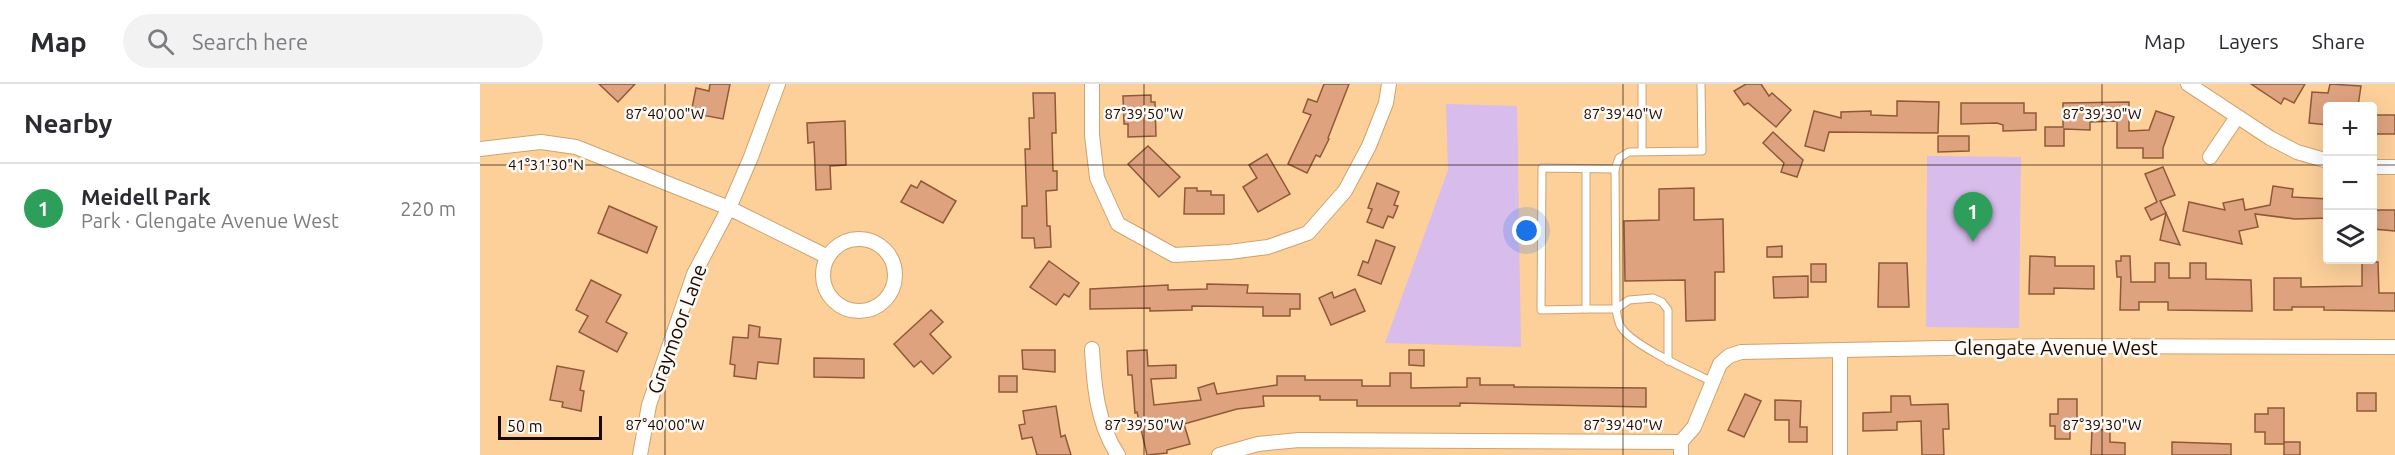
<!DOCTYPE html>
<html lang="en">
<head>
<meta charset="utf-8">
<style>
  body { margin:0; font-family:Ubuntu,sans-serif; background:#f2f2f3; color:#2b2b33 }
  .controls { position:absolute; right:18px; top:18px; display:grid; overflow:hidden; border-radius:6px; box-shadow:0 6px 24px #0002 }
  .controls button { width:54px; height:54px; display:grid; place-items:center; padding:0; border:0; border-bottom:2px solid #e1e1e2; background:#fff; color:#2b2b33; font:30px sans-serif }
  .scale { position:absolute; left:18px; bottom:15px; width:104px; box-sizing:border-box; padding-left:6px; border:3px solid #180900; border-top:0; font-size:16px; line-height:21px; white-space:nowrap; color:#180900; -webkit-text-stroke:4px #fef9f4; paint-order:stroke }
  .you { position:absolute; left:1047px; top:147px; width:21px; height:21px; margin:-15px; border:4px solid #fff; border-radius:50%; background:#1a73e8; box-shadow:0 0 0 9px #1a73e833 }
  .badge { display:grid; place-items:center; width:39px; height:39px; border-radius:50%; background:#7c3aed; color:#fff; font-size:20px; font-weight:700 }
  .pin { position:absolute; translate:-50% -50px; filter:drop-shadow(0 2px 3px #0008) }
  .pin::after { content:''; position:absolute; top:32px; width:21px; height:18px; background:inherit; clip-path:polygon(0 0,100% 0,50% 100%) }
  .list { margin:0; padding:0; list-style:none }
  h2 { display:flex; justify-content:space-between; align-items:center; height:78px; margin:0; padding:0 24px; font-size:26px }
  h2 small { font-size:20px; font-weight:400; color:#7c7c81 }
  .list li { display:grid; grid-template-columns:39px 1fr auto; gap:18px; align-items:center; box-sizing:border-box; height:90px; padding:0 24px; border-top:2px solid #e1e1e2 }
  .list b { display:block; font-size:22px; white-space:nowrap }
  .list p { margin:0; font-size:20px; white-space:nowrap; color:#7c7c81 }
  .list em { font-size:20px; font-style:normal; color:#7c7c81 }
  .icon { flex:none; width:33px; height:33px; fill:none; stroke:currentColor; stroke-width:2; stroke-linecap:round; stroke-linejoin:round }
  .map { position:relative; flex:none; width:1915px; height:371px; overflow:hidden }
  header { display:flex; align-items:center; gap:36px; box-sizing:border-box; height:84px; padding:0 30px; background:#fff; border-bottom:2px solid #e1e1e2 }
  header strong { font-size:28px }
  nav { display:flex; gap:33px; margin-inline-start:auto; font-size:21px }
  .search { width:420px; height:54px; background:#f2f2f3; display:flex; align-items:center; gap:15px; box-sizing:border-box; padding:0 21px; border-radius:33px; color:#7c7c81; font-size:22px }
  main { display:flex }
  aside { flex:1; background:#fff }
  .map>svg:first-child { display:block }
</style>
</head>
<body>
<header>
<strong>Map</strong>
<div class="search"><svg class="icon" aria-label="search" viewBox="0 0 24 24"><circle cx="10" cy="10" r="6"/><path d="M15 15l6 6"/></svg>Search here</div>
<nav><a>Map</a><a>Layers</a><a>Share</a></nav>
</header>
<main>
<aside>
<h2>Nearby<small></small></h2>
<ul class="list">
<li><span class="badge" style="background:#2e9e5b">1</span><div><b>Meidell Park</b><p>Park · Glengate Avenue West</p></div><em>220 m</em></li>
</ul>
</aside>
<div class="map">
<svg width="1915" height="371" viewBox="0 0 1915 371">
  <rect width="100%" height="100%" fill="#fdd09a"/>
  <g fill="#d8bceb">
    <polygon points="966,20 1037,22 1041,263 905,259 968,86"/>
    <polygon points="1447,72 1541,73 1539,244 1446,243"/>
  </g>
  <g fill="#dea27f" stroke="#8f5937" stroke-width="1.5">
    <polygon points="119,0 155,0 138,18"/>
    <polygon points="230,0 250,0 243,35 211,29 216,4 229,7"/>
    <polygon points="844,0 869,0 848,54 849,55 840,73 836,71 827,89 808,80 831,31 823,28 828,15 837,18"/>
    <polygon points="1266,0 1281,0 1289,12 1292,9 1311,26 1296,43 1268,19 1264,21 1254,7"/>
    <polygon points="1771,0 1825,0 1814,19 1804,14 1801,20"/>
    <polygon points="1850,0 1881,2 1878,22 1848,22 1848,41 1829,39 1832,8 1848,9"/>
    <polygon points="553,9 575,9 576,49 572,49 573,87 577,87 577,106 566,107 567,142 570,142 571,163 555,164 554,154 542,154 542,122 547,122 545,65 550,65 549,34 554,34"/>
    <polygon points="671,11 671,18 675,18 676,52 648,53 648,40 644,40 643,12"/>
    <polygon points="1417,17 1459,18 1458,49 1349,48 1344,67 1325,62 1334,27 1361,34 1361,28 1391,27 1391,31 1417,32"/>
    <polygon points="1649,18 1649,47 1669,46 1676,27 1694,33 1683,64 1683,74 1663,74 1663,64 1637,64 1637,37 1610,38 1610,46 1584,45 1584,62 1565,62 1565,43 1583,43 1583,19"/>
    <polygon points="1481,19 1544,19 1544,29 1556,29 1556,46 1523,47 1523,41 1517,39 1481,40"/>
    <rect x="1893" y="31" width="22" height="19"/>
    <polygon points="365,37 366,81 350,82 351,105 336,106 334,58 328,59 327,39"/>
    <polygon points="1293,48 1323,76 1317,93 1301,88 1304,79 1283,59"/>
    <polygon points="1458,52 1489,52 1489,67 1458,68"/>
    <polygon points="668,62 700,93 679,113 648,80"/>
    <polygon points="787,70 810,110 778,128 763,103 777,94 769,81"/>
    <polygon points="1683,83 1695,111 1680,117 1686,129 1671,136 1665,124 1677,118 1665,90"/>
    <polygon points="441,97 476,117 463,139 421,118 431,101 437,104"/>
    <polygon points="897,99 919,108 914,121 918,122 913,134 908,132 903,144 887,138 892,125 888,124"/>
    <polygon points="1793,102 1813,105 1812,113 1848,115 1848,134 1815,135 1775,130 1778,143 1759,147 1762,160 1703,147 1709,118 1745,126 1743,119 1763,115 1765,126 1790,121"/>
    <polygon points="705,104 717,104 717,107 731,107 731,111 744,111 744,130 704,130"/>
    <polygon points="1214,104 1214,136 1243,135 1244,188 1235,188 1235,236 1206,237 1205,196 1145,197 1144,137 1179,136 1179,105"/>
    <polygon points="129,122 177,143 167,169 118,149"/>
    <polygon points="1893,126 1915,126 1915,147 1893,145"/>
    <polygon points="1686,129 1700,161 1680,156"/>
    <polygon points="896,156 915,163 901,200 878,191 883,177 888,179"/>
    <polygon points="1302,162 1302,173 1287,173 1287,163"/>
    <polygon points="1550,172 1575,173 1575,182 1614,182 1614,205 1574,204 1574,210 1549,210"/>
    <polygon points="1641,172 1650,172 1651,198 1675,198 1675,179 1689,179 1689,194 1710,194 1710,179 1726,179 1726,195 1771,196 1772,227 1688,226 1688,218 1659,218 1659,226 1640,226 1641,193 1637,193 1636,177 1641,177"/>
    <polygon points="569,177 599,199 589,213 584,210 576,221 550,203"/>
    <polygon points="1882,178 1898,178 1899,209 1915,209 1915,227 1844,226 1844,223 1812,223 1812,226 1794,226 1794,194 1821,194 1821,203 1882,202"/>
    <polygon points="1399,179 1427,179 1429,223 1398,223"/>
    <rect x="1331" y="180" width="15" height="18"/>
    <polygon points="1328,192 1328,213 1294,214 1293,193"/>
    <polygon points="111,196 141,211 126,238 147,249 137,268 99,248 108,232 96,226"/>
    <polygon points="727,200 768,201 767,209 820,210 820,225 810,225 810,232 783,232 783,223 712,222 712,226 670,227 670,224 610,225 610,205 688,201 688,206 727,205"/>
    <polygon points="875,205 885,227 851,241 839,214 852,208 854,214"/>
    <polygon points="451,226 463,238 450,250 471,273 453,290 441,277 434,283 414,260"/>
    <polygon points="269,241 280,243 279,253 301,255 298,280 278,278 276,295 254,292 255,281 250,280 253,253 268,254"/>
    <polygon points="542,266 575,266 575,288 543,285"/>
    <polygon points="667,266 668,282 696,281 696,294 671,295 674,321 721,316 718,304 734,299 737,310 797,301 797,292 825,292 825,296 882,296 882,302 910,302 910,289 931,289 931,304 987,303 987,294 1000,294 1000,301 1034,301 1034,303 1166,304 1166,323 980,319 980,322 877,322 877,316 840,316 840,312 783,312 784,322 757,325 704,340 710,360 687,366 687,369 667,371 657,328 655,329 652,291 648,291 647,267"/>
    <polygon points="929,266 944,266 944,282 929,281"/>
    <polygon points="334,274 384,275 384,294 334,293"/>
    <polygon points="77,282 104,287 100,306 104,307 101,327 82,323 83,318 70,316"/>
    <rect x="519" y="292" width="18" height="16"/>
    <rect x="1877" y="309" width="19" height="18"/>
    <polygon points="1265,310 1281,317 1264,353 1248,346"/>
    <polygon points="1411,312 1430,312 1431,321 1468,320 1469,345 1463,345 1464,371 1442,371 1441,337 1417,338 1417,346 1383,347 1383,329 1411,328"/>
    <polygon points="1578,315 1597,315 1597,338 1590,339 1590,355 1575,355 1575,342 1570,342 1570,330 1578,330"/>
    <polygon points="1295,316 1321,317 1320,343 1327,343 1327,358 1309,358 1309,336 1295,336"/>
    <polygon points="576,322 581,353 585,351 591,371 557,371 552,353 542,355 539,341 545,340 543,327"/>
    <polygon points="1788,324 1804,324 1804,360 1785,360 1785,348 1775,348 1775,330 1788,330"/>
    <polygon points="1612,345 1630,346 1630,358 1645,359 1645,371 1611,371"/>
    <polygon points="1692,358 1751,360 1751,371 1692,371"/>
    <rect x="1804" y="358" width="16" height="13"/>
  </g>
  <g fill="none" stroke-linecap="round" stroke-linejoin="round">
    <defs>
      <g id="lane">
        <polyline points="1162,0 1162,67"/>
        <path d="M1221 0 1222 67 1149 68 1139 74 1135 85 1136 225C1137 231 1138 238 1141 243 1153 262 1212 288 1233 298"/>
        <polyline points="1106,85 1106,225 1061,226 1062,84 1135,85"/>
        <polyline points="1106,225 1136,225 1149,216 1173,214 1182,218 1188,226 1188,277"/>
      </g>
      <g id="street">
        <polyline points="612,0 612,51 617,94 638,140 694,171 749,168 788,163 828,149 865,107 889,62 906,19 909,0"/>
        <polyline points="1708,0 1790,54 1817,68 1848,77"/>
        <polyline points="0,65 61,58 96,63 249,124 348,173"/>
        <polyline points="1730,73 1757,33"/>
        <polyline points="1892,83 1915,83"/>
        <circle cx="379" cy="191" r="36"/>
        <path d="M612 265C614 301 617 340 638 371"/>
        <polyline points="1360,267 1360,371"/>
        <polyline points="160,371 169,321 214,190 249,124 271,73 298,0"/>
        <polyline points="739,371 778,360 819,356 1201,358"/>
        <polyline points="1201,371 1201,358 1214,343 1240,280 1249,272 1261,268 1572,262 1915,263"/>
      </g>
    </defs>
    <use href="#lane" stroke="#cea36e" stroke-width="9"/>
    <use href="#street" stroke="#cea36e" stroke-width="16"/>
    <use href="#lane" stroke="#fff" stroke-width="7"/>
    <use href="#street" stroke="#fff" stroke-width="14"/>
  </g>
  <path fill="none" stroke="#180900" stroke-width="1.5" stroke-opacity="0.45" d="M185 0V371M664 0V371M1143 0V371M1622 0V371M0 81H1848M1892 81H1915"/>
  <g text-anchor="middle" stroke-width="5" stroke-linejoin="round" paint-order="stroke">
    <g font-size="20" fill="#180900" stroke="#fef9f4">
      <text transform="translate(197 245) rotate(-70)" y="7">Graymoor Lane</text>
      <text x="1576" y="271">Glengate Avenue West</text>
    </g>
  </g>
  <g font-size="15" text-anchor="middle" fill="#180900" stroke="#fef9f4" stroke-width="5" stroke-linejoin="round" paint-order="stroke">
    <text x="185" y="35">87°40'00"W</text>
    <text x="664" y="35">87°39'50"W</text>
    <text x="1143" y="35">87°39'40"W</text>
    <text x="1622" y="35">87°39'30"W</text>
    <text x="66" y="86">41°31'30"N</text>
    <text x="185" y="346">87°40'00"W</text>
    <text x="664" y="346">87°39'50"W</text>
    <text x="1143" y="346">87°39'40"W</text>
    <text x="1622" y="346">87°39'30"W</text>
  </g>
</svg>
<div class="controls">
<button>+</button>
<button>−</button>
<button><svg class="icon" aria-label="layers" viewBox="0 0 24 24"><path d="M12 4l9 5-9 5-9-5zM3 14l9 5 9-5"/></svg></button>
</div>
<div class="scale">50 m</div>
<div class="you"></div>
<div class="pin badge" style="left:1493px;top:158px;background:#2e9e5b">1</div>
</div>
</main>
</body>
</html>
